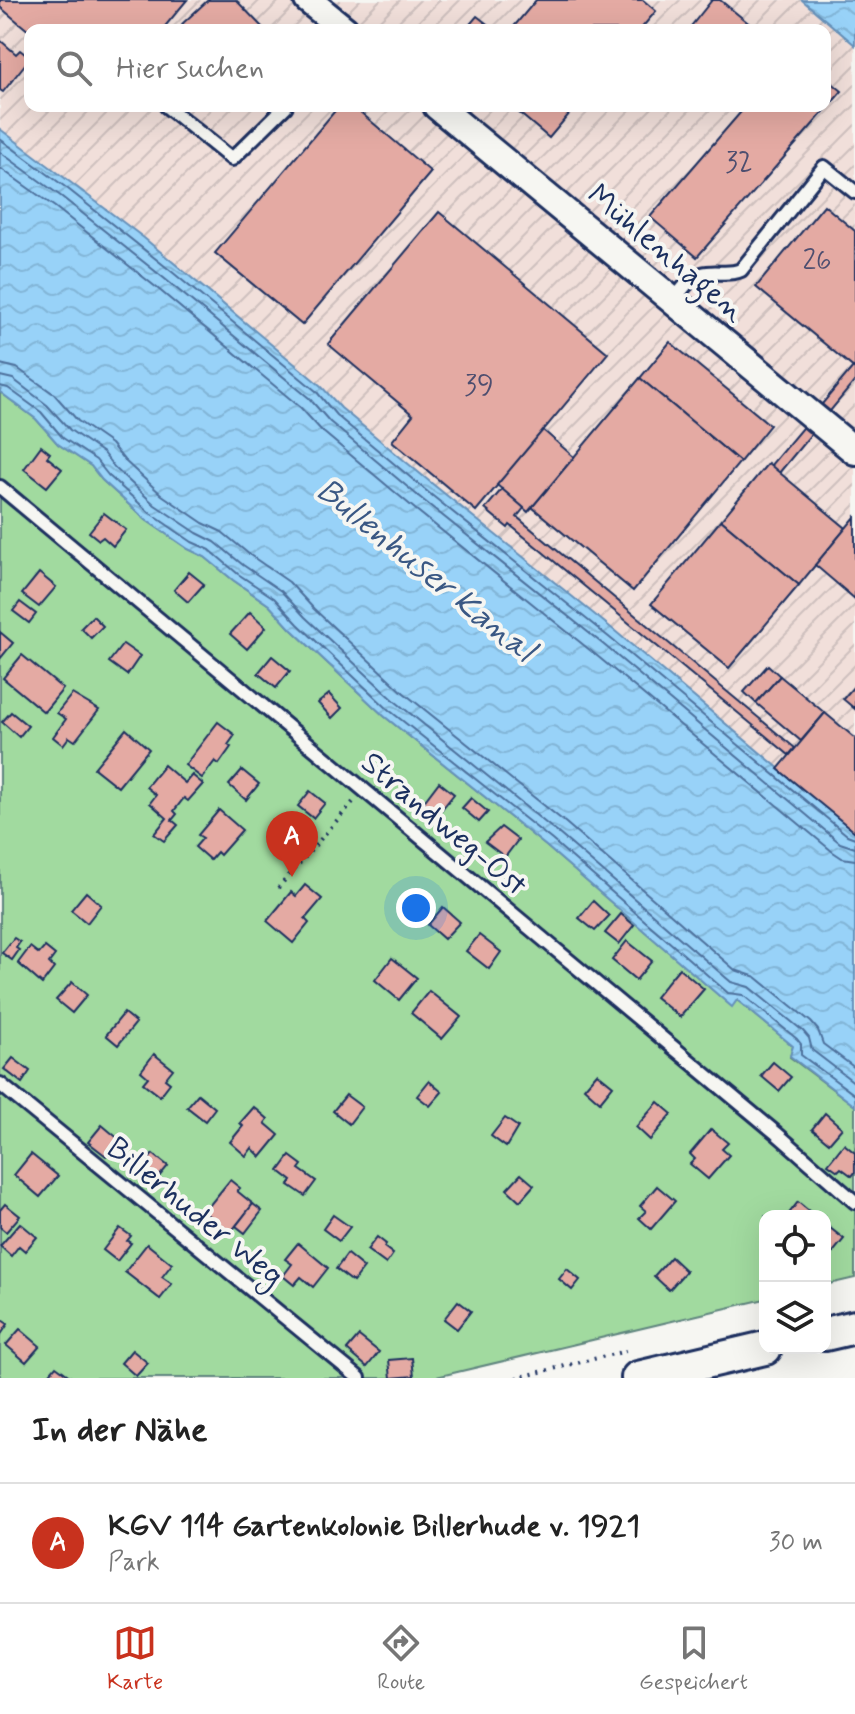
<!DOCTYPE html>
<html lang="de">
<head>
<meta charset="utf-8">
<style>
  body { margin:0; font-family:Mynerve,sans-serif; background:#f2f2f2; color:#222 }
  .controls { position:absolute; right:24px; bottom:24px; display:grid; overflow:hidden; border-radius:16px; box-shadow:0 8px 32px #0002 }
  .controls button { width:72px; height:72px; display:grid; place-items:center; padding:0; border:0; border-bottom:2px solid #e0e0e0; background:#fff; color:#222; font:40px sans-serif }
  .you { position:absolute; left:416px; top:908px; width:28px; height:28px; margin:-20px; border:6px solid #fff; border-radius:50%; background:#1a73e8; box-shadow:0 0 0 12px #1a73e833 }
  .badge { display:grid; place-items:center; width:52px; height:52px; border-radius:50%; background:#c8321e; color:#fff; font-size:26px; font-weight:700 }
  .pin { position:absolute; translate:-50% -66px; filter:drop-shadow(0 2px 4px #0008) }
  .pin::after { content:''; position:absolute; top:42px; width:28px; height:24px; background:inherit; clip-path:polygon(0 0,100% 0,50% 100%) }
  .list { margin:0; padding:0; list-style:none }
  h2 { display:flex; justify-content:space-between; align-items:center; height:104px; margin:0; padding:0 32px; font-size:34px }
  h2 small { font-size:26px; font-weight:400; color:#767676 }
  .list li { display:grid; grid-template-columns:52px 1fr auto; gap:24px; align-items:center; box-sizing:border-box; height:120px; padding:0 32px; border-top:2px solid #e0e0e0 }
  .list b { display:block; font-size:30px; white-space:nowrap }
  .list p { margin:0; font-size:26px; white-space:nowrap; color:#767676 }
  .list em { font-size:26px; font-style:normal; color:#767676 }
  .icon { flex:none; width:44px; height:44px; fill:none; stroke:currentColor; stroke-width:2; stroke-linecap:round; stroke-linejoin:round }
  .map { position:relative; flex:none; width:855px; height:1378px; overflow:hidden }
  .search { position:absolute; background:#fff; box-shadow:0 8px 32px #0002; left:24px; right:24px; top:24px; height:88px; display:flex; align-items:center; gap:20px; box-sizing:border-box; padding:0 28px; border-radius:16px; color:#767676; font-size:30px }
  .sheet { height:224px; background:#fff }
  nav { display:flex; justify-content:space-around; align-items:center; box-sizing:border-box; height:112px; border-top:2px solid #e0e0e0; background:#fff; font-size:22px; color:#767676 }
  nav a { display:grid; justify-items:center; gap:4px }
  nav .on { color:#c8321e }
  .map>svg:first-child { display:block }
</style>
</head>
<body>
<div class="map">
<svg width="855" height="1378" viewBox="0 0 855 1378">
  <defs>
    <pattern id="industrial-furrows" width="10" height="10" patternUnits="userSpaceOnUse" patternTransform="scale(2)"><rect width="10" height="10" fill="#f1dfda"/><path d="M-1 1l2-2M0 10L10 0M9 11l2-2" fill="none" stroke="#cec0be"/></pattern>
    <pattern id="water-waves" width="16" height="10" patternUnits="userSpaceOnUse" patternTransform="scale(2)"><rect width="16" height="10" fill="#98d2f8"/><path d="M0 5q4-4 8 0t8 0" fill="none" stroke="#82b5d7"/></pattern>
  </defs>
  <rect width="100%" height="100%" fill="#f6f6f2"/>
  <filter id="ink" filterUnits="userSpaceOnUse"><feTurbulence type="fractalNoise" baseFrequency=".0125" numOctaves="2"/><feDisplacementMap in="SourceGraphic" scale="16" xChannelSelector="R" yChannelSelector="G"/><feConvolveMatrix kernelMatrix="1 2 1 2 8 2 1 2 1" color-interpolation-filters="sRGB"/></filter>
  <g filter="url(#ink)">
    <path fill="url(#industrial-furrows)" fill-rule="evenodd" d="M0 0H802L855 45V832L615 631 435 486 341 408 321 386 177 265 0 129ZM30 30H825V106H30Z"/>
    <polygon fill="#a1da9f" stroke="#5e847e" stroke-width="2" points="0,392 36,419 58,444 91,466 102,480 146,520 188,549 205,557 233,580 269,605 291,629 384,716 546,846 731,1006 737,1000 793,1046 790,1057 855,1106 855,1278 825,1285 825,1216 765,1216 765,1299 432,1378 0,1378"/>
    <g fill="url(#water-waves)" stroke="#6691ba" stroke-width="2">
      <polygon points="802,0 855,0 855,45"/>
      <polygon points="0,129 144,238 321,386 341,408 435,486 615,631 855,832 855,1106 790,1056 793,1046 737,1000 732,1007 546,846 384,716 291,629 269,605 233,580 205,557 188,549 146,520 102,480 91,466 58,444 36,419 0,392"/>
    </g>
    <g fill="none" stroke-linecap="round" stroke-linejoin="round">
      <g stroke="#4d709c" stroke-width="2">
        <polyline points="0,139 68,189 171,271 316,391 336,415 429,493 610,638 847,835 855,838"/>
        <polyline points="0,152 62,197 165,279 309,398 330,422 423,500 604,645 840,843 855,848"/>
        <polyline points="0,168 55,207 157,288 300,407 322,431 415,509 596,655 833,852 842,858 855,860"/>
        <polyline points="0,364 17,368 54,394 78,421 111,444 124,460 162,495 203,523 222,532 250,555 289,582 314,609 404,693 566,823 735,970 756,977 811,1022 818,1030 823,1044 855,1068"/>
        <polyline points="0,376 13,379 47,405 70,430 103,453 115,468 155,505 197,533 215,542 243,565 281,591 305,617 396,702 558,833 731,982 749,987 803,1031 809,1038 812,1050 855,1083"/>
        <polyline points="0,386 8,388 41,412 63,438 96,460 108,475 150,513 192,542 210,550 238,574 274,598 298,624 389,710 552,840 728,993 743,995 797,1039 801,1044 801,1055 855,1095"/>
      </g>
    </g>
    <g fill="#e4aaa3" stroke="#1b2f5e" stroke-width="2">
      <polygon points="0,0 187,0 162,30 69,28 30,32 0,7"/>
      <polygon points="208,0 236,0 265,30 188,30 182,24"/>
      <polygon points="536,0 643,0 656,11 640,30 511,30"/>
      <polygon points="712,0 720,0 757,30 688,30"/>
      <polygon points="477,16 495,30 465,30"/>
      <polygon points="0,40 16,54 20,50 30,58 3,92 0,90"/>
      <polygon points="825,77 842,91 697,257 650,217 746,106 825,106"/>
      <polygon points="339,106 353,106 431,172 302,325 215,253"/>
      <polygon points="511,106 576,106 549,138"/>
      <polygon points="824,205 855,231 855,369 756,287"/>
      <polygon points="439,212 608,353 476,511 392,441 413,415 328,344"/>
      <polygon points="670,342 770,425 740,462 640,378"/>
      <polygon points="853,367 855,369 855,381 779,473 770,466"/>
      <polygon points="640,378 740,462 633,591 532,507"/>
      <polygon points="543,430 574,457 528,512 497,485"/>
      <polygon points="41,446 50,453 47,457 62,469 47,487 24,469"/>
      <polygon points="768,463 846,528 799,585 721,520"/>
      <polygon points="502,489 524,508 517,517 795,748 789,755 510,525 508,528 485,509"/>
      <polygon points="104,513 126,530 113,546 103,537 99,540 89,532"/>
      <polygon points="855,517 855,599 815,565"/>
      <polygon points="721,520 799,585 729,668 651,604"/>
      <polygon points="189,572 204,584 188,602 174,590"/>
      <polygon points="39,573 56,587 39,607 22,594"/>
      <polygon points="20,602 36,614 29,623 13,611"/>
      <polygon points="250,612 266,627 247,649 230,634"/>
      <polygon points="93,616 103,626 91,638 81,628"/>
      <polygon points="0,632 13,643 0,659"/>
      <polygon points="123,644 140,656 127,675 109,662"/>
      <polygon points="22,655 63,689 44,712 3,678"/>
      <polygon points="272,656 290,671 276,688 258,673"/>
      <polygon points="768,665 780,676 756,703 744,692"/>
      <polygon points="780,676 825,713 801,741 756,703"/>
      <polygon points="855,685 855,709 843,699"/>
      <polygon points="72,694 99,710 75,741 69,737 63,745 53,737 66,719 57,713"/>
      <polygon points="329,694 342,708 332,718 318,703"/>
      <polygon points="11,712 28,726 19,737 2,722"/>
      <polygon points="825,713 855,738 855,832 778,769"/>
      <polygon points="218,722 235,735 228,745 231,747 219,764 215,761 202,778 185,765"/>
      <polygon points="126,729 149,749 118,787 94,768"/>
      <polygon points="164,765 185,783 192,775 203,784 188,801 184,798 174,811 177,814 172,820 178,825 164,841 154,834 167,818 150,803 156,795 146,787"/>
      <polygon points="242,770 259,784 246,800 229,785"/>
      <polygon points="439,782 454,794 438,814 423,803"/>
      <polygon points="310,791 325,803 313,818 298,806"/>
      <polygon points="471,798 488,812 479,822 462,808"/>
      <polygon points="219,810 242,830 220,855 217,852 210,860 195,847 203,838 198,835"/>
      <polygon points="501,827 518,840 505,857 485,842"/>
      <polygon points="305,885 322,899 305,919 309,923 293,943 267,921 291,892 296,896"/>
      <polygon points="86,892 101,905 87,923 71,910"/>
      <polygon points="593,901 609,916 595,931 579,918"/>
      <polygon points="443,907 460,922 444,939 428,925"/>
      <polygon points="621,914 634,925 619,944 605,933"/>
      <polygon points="479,935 501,952 489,969 466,951"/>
      <polygon points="14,938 20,942 16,948 19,950 12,960 2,953"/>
      <polygon points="627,941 652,961 636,980 612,960"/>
      <polygon points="30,947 39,954 45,947 55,955 49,963 54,968 42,984 18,963"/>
      <polygon points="392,958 417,978 399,1000 375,980"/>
      <polygon points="679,968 704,989 680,1017 655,997"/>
      <polygon points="72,982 87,995 72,1013 56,1000"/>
      <polygon points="429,991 461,1017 442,1039 411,1013"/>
      <polygon points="124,1013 136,1023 118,1045 106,1035"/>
      <polygon points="154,1054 173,1069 165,1079 170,1083 160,1096 143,1083 148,1077 141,1071"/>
      <polygon points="13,1058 30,1071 22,1083 4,1069"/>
      <polygon points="773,1062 791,1077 779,1091 761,1076"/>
      <polygon points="597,1073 613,1086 600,1102 584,1088"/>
      <polygon points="429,1081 442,1092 430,1106 417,1096"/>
      <polygon points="198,1094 215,1108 205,1121 187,1107"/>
      <polygon points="346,1095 362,1107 349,1124 333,1111"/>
      <polygon points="658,1102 672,1114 650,1140 636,1127"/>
      <polygon points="254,1107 268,1119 265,1123 279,1135 261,1157 252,1148 246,1156 230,1142 243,1126 240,1123"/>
      <polygon points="825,1113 842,1128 829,1143 812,1129"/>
      <polygon points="505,1118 518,1127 506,1147 491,1136"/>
      <polygon points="102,1125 120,1140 106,1156 88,1142"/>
      <polygon points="711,1129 728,1143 722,1149 729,1155 708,1179 690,1164 695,1159 690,1154"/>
      <polygon points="844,1144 855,1153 855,1172 852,1176 841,1168 838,1171 828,1164"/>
      <polygon points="31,1154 58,1176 40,1197 14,1175"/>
      <polygon points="153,1154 168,1166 153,1184 138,1172"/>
      <polygon points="290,1156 302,1165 299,1169 316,1181 305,1196 289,1185 292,1181 279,1171"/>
      <polygon points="521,1174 534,1185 520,1201 507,1189"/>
      <polygon points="230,1180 240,1188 237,1191 253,1204 230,1233 204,1212"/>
      <polygon points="657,1186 675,1201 651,1229 639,1218 646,1211 640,1206"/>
      <polygon points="798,1202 815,1216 787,1216"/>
      <polygon points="5,1204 20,1216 6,1232 0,1227 0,1210"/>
      <polygon points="253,1204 262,1211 245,1233 236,1226"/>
      <polygon points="333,1215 350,1227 339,1241 323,1229"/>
      <polygon points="20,1223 37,1237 25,1251 19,1246 11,1256 0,1246"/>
      <polygon points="825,1224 844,1239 826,1261 825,1261"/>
      <polygon points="120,1228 131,1236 127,1241 131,1243 117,1261 103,1250"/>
      <polygon points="377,1237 386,1244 384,1247 393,1254 386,1264 367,1250"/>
      <polygon points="298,1243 328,1268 313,1287 301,1277 294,1285 283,1276 292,1264 285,1259"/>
      <polygon points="147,1244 172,1264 162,1277 172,1284 160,1299 125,1272"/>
      <polygon points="347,1254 364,1268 353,1282 336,1269"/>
      <polygon points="671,1257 686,1271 669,1290 654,1276"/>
      <polygon points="567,1269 580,1280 572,1290 559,1279"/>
      <polygon points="458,1301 471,1311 457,1329 444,1319"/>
      <polygon points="0,1319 8,1324 0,1336"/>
      <polygon points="20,1329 40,1346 26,1362 6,1345"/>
      <polygon points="359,1336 379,1352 367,1367 347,1350"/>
      <polygon points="132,1350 148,1363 136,1376 121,1363"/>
      <polygon points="412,1358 414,1376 391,1378 389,1360"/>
      <polygon points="56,1366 71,1377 70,1378 46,1378"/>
    </g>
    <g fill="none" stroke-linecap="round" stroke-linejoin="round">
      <defs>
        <g id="service">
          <polyline points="166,106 232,159 286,106"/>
          <path d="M673 301C681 291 690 277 702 274 716 270 728 276 741 270L824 167 855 192"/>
          <polyline points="0,487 776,1133 855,1202"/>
          <polyline points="0,1084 359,1378"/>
        </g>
        <g id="minor">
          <polyline points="308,0 345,30"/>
          <polyline points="437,106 855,451"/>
        </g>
        <g id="tertiary">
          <polyline points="825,1334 855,1327"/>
          <polyline points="638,1378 765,1348"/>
        </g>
      </defs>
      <use href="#service" stroke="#1b2f5e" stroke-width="18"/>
      <use href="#minor" stroke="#1b2f5e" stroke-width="32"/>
      <use href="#tertiary" stroke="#1b2f5e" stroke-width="38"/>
      <g stroke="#1b2f5e" stroke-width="4" stroke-dasharray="2 6" stroke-linecap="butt">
        <polyline points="278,888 353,802"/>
        <polyline points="516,1378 626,1351"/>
      </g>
      <use href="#service" stroke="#f6f6f2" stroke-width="12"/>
      <use href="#minor" stroke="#f6f6f2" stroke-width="26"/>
      <use href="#tertiary" stroke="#f6f6f2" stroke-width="32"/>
    </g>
  </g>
  <g text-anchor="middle" stroke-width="8" stroke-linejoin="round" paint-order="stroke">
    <g font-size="28" fill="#4d4e6f">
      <text x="739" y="171">32</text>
      <text x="817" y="269">26</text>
      <text x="479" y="394">39</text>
    </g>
    <g font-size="32" fill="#1b2f5e" stroke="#f6f6f2">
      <text transform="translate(667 252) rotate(40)" y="11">Mühlenhagen</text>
      <text transform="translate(445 823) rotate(40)" y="11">Strandweg-Ost</text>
      <text transform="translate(196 1211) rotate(39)" y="11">Billerhuder Weg</text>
    </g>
    <g font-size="34" font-style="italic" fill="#3a5884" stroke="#f6f6f2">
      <text transform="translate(427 569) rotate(39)" y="12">Bullenhuser Kanal</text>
    </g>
  </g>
</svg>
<div class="controls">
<button><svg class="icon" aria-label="locate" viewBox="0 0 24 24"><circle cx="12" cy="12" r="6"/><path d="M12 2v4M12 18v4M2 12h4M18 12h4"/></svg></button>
<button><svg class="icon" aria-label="layers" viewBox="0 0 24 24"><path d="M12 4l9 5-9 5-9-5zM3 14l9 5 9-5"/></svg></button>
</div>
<div class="you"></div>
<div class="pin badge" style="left:292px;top:877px">A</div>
<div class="search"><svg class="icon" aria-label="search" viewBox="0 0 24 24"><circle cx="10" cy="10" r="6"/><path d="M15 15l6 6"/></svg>Hier suchen</div>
</div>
<section class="sheet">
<h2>In der Nähe<small></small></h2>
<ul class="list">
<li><span class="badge">A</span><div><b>KGV 114 Gartenkolonie Billerhude v. 1921</b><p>Park</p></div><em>30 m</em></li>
</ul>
</section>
<nav>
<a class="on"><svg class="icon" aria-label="map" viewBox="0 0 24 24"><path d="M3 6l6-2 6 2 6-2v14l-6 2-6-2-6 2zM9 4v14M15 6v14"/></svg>Karte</a>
<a><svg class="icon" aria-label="directions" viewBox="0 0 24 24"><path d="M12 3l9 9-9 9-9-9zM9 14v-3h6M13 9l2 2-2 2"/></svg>Route</a>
<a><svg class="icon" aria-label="saved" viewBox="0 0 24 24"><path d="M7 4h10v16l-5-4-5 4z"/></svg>Gespeichert</a>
</nav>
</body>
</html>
